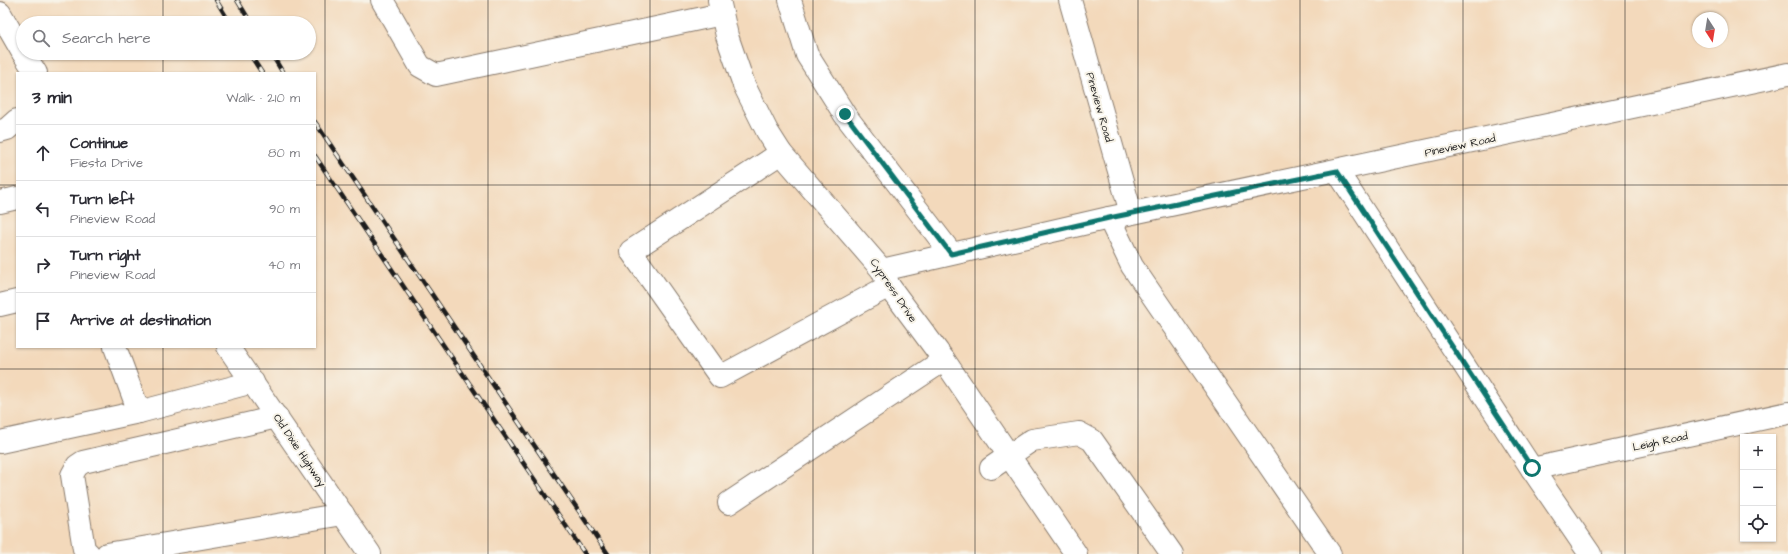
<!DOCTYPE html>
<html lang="en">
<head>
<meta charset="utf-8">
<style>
  body { margin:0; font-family:"Architects Daughter",sans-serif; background:#f2f2f3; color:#2b2b33 }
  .controls { position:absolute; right:12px; bottom:12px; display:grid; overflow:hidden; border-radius:0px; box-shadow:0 1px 3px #0004 }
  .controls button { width:36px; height:36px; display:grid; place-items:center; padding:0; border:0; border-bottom:1px solid #e1e1e2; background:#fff; color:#2b2b33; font:20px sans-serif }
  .compass { position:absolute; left:1692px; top:12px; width:36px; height:36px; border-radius:50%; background:#fff; box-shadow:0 1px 3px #0004; rotate:168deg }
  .stop { position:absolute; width:12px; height:12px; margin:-9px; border:3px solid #0f766e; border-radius:50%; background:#fff }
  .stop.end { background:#0f766e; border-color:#fff; box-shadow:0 1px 4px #0008 }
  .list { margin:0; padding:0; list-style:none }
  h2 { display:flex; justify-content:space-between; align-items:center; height:52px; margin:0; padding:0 16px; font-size:17px }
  h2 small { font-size:13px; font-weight:400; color:#7c7c81 }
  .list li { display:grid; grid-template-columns:26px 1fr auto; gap:12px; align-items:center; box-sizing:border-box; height:56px; padding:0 16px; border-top:1px solid #e1e1e2 }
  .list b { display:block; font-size:15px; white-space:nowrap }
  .list p { margin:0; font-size:13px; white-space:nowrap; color:#7c7c81 }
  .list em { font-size:13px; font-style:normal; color:#7c7c81 }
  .icon { flex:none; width:22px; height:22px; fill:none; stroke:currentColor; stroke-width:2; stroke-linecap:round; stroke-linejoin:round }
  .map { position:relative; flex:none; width:1788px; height:554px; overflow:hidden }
  .search { position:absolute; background:#fff; box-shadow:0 1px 3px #0004; left:16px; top:16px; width:300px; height:44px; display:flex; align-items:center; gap:10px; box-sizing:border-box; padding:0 14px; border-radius:22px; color:#7c7c81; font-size:15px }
  .panel { position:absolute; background:#fff; box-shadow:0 1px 3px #0004; left:16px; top:72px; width:300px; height:276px; border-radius:0px }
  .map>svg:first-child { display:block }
</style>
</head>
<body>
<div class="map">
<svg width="1788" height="554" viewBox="0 0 1788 554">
  <rect width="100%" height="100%" fill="#f7f3e8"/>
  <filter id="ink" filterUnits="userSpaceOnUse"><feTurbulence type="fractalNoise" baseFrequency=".025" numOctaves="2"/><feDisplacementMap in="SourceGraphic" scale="8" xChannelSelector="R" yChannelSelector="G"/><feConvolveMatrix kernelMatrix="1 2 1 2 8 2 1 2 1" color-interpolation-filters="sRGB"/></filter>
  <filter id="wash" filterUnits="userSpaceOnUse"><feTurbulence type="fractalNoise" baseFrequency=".012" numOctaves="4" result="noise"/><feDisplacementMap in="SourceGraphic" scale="16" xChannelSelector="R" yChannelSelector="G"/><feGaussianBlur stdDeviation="0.9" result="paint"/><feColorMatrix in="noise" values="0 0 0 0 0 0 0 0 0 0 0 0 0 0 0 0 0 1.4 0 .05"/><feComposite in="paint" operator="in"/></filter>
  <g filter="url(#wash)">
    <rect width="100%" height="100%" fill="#f3d9bb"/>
  </g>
  <g filter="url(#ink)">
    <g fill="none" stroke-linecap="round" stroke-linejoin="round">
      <defs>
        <g id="minor">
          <polyline points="382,0 420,66 436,75 722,14"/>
          <polyline points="719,0 727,36 744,85 767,131 781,153 882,270 889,286 944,360 1076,554"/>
          <polyline points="790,0 807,55 845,115 951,253"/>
          <polyline points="1070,0 1131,213"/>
          <polyline points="0,13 23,53"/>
          <polyline points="23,53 36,73"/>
          <polyline points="0,131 7,129 17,120"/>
          <polyline points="781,153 631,251 720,377 889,286"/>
          <polyline points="1337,171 1532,469 1590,554"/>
          <polyline points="0,202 17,198"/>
          <polyline points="1109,218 1132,266 1330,554"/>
          <polyline points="882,270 1109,218 1788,74"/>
          <polyline points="0,305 17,301"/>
          <polyline points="115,347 139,412"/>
          <polyline points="228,347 370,554"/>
          <polyline points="0,442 139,412 253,382"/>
          <polyline points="991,468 1032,440 1079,433 1092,440 1172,554"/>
          <polyline points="1532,469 1788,413"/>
          <polyline points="729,503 944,360"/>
          <polyline points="89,554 84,549 72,475 77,466 83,462 277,417"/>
          <polyline points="107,554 343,514"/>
        </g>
      </defs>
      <use href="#minor" stroke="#887a6c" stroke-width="24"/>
      <use href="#minor" stroke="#fff" stroke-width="22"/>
      <defs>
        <g id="rail">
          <polyline points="216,0 230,23"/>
          <polyline points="237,0 251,23"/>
          <polyline points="249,53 262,73"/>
          <polyline points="271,53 283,73"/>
          <polyline points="315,122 608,554"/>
          <polyline points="315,156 585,554"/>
        </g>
      </defs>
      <use href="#rail" stroke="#1c1c1c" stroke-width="4.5"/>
      <use href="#rail" stroke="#f7f3e8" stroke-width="3" stroke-dasharray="9" stroke-linecap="butt"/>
    </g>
  </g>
  <g fill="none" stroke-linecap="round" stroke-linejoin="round" filter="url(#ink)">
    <polyline stroke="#0f766e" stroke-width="5" points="845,114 951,254 1109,218 1337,171 1532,468"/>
  </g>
  <path fill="none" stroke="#1c1c1c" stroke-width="1" stroke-opacity="0.55" d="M163 0V23M325 0V554M488 0V554M650 0V554M813 0V554M975 0V554M1138 0V554M1300 0V554M1463 0V554M1625 0V554M163 53V73M0 185H17M315 185H1788M163 347V554M0 369H1788"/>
  <g text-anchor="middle" stroke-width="4" stroke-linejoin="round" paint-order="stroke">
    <g font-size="11" fill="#1c1c1c" stroke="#f7f3e8">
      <text transform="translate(1100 107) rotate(74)" y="4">Pineview Road</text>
      <text transform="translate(1460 145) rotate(-12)" y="4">Pineview Road</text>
      <text transform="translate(894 290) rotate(56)" y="4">Cypress Drive</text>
      <text transform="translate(1660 441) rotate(-12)" y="4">Leigh Road</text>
      <text transform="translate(300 450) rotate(56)" y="4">Old Dixie Highway</text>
    </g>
  </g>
</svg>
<div class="controls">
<button>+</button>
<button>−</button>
<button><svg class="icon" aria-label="locate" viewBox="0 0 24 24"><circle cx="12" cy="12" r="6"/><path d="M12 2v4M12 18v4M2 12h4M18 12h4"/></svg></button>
</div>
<svg class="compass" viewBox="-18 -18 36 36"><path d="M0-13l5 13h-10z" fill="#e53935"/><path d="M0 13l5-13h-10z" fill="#7c7c81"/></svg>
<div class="stop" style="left:1532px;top:468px"></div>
<div class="stop end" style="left:845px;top:114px"></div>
<div class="search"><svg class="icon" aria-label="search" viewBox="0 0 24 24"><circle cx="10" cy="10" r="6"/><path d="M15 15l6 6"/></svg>Search here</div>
<section class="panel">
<h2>3 min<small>Walk · 210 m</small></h2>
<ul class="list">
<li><svg class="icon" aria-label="ahead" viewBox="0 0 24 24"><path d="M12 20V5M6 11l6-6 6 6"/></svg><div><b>Continue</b><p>Fiesta Drive</p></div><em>80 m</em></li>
<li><svg class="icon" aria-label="left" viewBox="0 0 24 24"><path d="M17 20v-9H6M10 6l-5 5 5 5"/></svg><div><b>Turn left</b><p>Pineview Road</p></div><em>90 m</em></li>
<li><svg class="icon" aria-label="right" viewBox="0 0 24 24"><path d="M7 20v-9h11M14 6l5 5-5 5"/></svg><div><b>Turn right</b><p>Pineview Road</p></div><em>40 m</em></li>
<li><svg class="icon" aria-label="arrive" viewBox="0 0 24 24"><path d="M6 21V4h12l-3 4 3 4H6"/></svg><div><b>Arrive at destination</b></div></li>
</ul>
</section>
</div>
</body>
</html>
